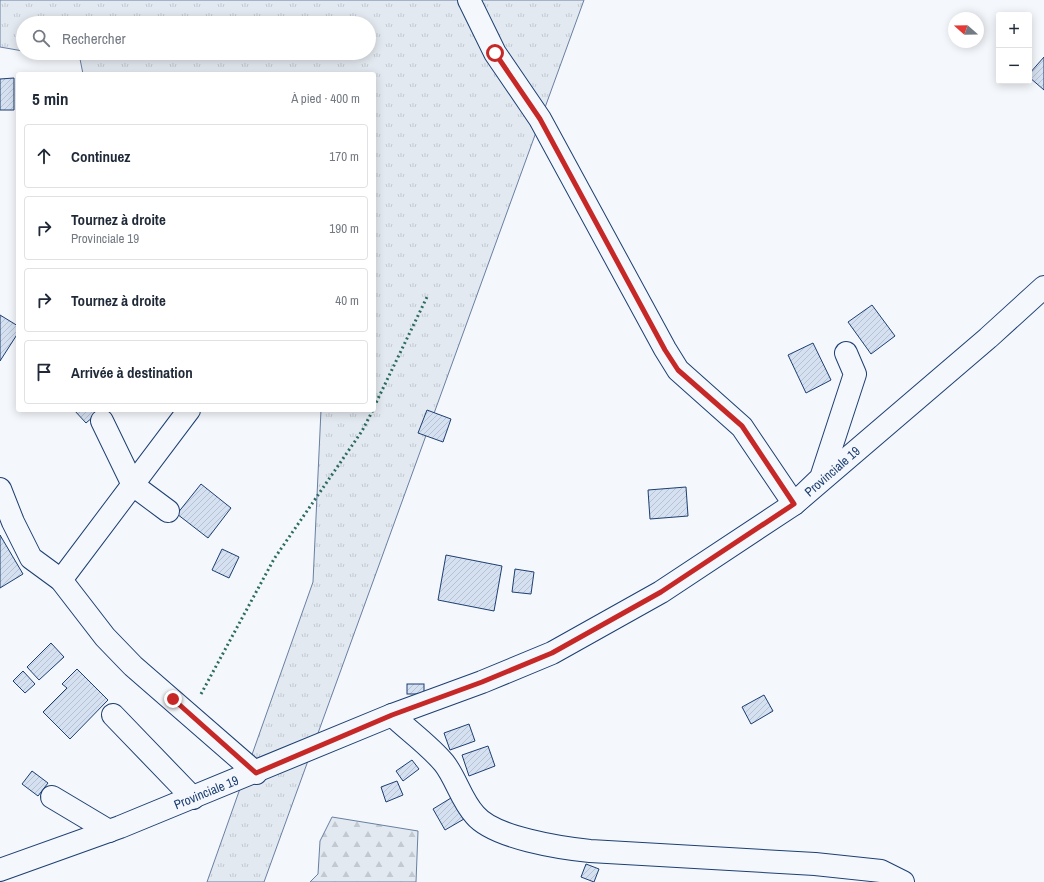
<!DOCTYPE html>
<html lang="fr">
<head>
<meta charset="utf-8">
<style>
  body { margin:0; font-family:"Archivo Narrow",sans-serif; background:#f6f6f7; color:#1f2937 }
  .controls { position:absolute; right:12px; top:12px; display:grid; overflow:hidden; border-radius:4px; box-shadow:0 2px 10px #0003 }
  .controls button { width:36px; height:36px; display:grid; place-items:center; padding:0; border:0; border-bottom:1px solid #e0e1e3; background:#fff; color:#1f2937; font:20px sans-serif }
  .compass { position:absolute; left:948px; top:12px; width:36px; height:36px; border-radius:50%; background:#fff; box-shadow:0 2px 10px #0003; rotate:290deg }
  .stop { position:absolute; width:12px; height:12px; margin:-9px; border:3px solid #c62828; border-radius:50%; background:#fff }
  .stop.end { background:#c62828; border-color:#fff; box-shadow:0 1px 4px #0008 }
  .list { margin:0; padding:0; list-style:none }
  h2 { display:flex; justify-content:space-between; align-items:center; height:52px; margin:0; padding:0 16px; font-size:17px }
  h2 small { font-size:13px; font-weight:400; color:#747a83 }
  .list li { display:grid; grid-template-columns:26px 1fr auto; gap:12px; align-items:center; box-sizing:border-box; height:64px; margin:0 8px 8px; padding:0 8px; border:1px solid #e0e1e3; border-radius:4px }
  .list b { display:block; font-size:15px; white-space:nowrap }
  .list p { margin:0; font-size:13px; white-space:nowrap; color:#747a83 }
  .list em { font-size:13px; font-style:normal; color:#747a83 }
  .icon { flex:none; width:22px; height:22px; fill:none; stroke:currentColor; stroke-width:2; stroke-linecap:round; stroke-linejoin:round }
  .map { position:relative; flex:none; width:1044px; height:882px; overflow:hidden }
  .search { position:absolute; background:#fff; box-shadow:0 2px 10px #0003; left:16px; top:16px; width:360px; height:44px; display:flex; align-items:center; gap:10px; box-sizing:border-box; padding:0 14px; border-radius:22px; color:#747a83; font-size:15px }
  .panel { position:absolute; background:#fff; box-shadow:0 2px 10px #0003; left:16px; top:72px; width:360px; height:340px; border-radius:4px }
  .map>svg:first-child { display:block }
</style>
</head>
<body>
<div class="map">
<svg width="1044" height="882" viewBox="0 0 1044 882">
  <defs>
    <pattern id="grass-tufts" width="24" height="20" patternUnits="userSpaceOnUse"><rect width="24" height="20" fill="#e3e9f0"/><path d="M3 7l-1-3M5 7V3M7 7l1-3M15 17l-1-3M17 17v-4M19 17l1-3" fill="none" stroke="#c2c9d1"/></pattern>
    <pattern id="forest-firs" width="22" height="20" patternUnits="userSpaceOnUse"><rect width="22" height="20" fill="#e3e9f0"/><path d="M5 1l3.5 6h-7zM16 11l3.5 6h-7z" fill="#c2c9d1"/></pattern>
    <pattern id="building-hatch" width="6" height="6" patternUnits="userSpaceOnUse"><rect width="6" height="6" fill="#d5e0f0"/><path d="M-1 1l2-2M0 6l6-6M5 7l2-2" fill="none" stroke="#b6c1d1"/></pattern>
  </defs>
  <rect width="100%" height="100%" fill="#f4f7fb"/>
  <polygon fill="url(#grass-tufts)" stroke="#687fa3" points="0,0 584,0 264,882 207,882 313,582 321,410 374,410 374,74 83,74 80,59 39,53 369,53 369,23 23,23 23,51 0,47"/>
  <polygon fill="url(#forest-firs)" stroke="#687fa3" points="332,817 418,831 416,882 310,882 318,874 320,841"/>
  <g fill="url(#building-hatch)" stroke="#1d3f73">
    <polygon points="1044,57 1044,90 1029,77 1029,74"/>
    <polygon points="14,78 14,110 0,110 0,79"/>
    <polygon points="872,305 895,336 871,354 848,322"/>
    <polygon points="0,315 18,326 18,333 0,361"/>
    <polygon points="813,343 831,380 806,393 788,355"/>
    <polygon points="74,410 101,410 86,423"/>
    <polygon points="427,410 451,419 443,442 418,433"/>
    <polygon points="201,484 231,508 208,538 177,514"/>
    <polygon points="686,487 688,516 650,519 648,490"/>
    <polygon points="0,535 23,574 0,588"/>
    <polygon points="222,549 239,557 229,578 212,570"/>
    <polygon points="446,555 502,566 494,611 438,600"/>
    <polygon points="515,569 534,572 531,594 512,592"/>
    <polygon points="51,643 64,657 39,680 27,667"/>
    <polygon points="77,669 108,700 70,739 43,712 67,688 62,684"/>
    <polygon points="23,671 35,684 25,693 13,681"/>
    <rect x="407" y="684" width="17" height="10"/>
    <polygon points="764,695 773,711 751,724 742,707"/>
    <polygon points="469,724 475,741 450,750 444,733"/>
    <polygon points="488,746 495,766 469,776 462,755"/>
    <polygon points="412,760 419,769 403,781 396,771"/>
    <polygon points="32,771 48,783 38,796 22,784"/>
    <polygon points="397,781 403,795 386,802 381,787"/>
    <polygon points="451,798 464,819 445,830 433,809"/>
    <polygon points="586,864 599,869 594,882 581,877"/>
  </g>
  <g fill="none" stroke-linecap="round" stroke-linejoin="round">
    <defs>
      <g id="minor">
        <polyline points="469,0 495,53 540,119 665,349 678,370 742,427 794,504 821,478 855,374 846,353"/>
        <polyline points="102,421 133,485 168,511"/>
        <polyline points="0,489 13,522 31,558 61,580 105,637 133,666 256,773"/>
        <polyline points="61,580 189,410"/>
        <polyline points="113,715 193,798"/>
        <path d="M392 715C409 731 429 745 444 763 456 778 461 800 475 815 494 838 561 848 590 851L815 864 881 871 903 882"/>
        <polyline points="52,797 109,831"/>
      </g>
      <polyline id="major" points="0,870 120,827 392,715 482,682 552,653 661,592 794,504 988,338 1044,287"/>
    </defs>
    <use href="#minor" stroke="#1d3f73" stroke-width="24"/>
    <use href="#major" stroke="#1d3f73" stroke-width="24"/>
    <use href="#minor" stroke="#f4f7fb" stroke-width="22"/>
    <use href="#major" stroke="#f4f7fb" stroke-width="22"/>
    <g stroke="#2c6c60" stroke-width="3" stroke-dasharray="2 3" stroke-linecap="butt">
      <polyline points="374,407 427,297"/>
      <polyline points="201,694 274,559 362,431 373,410"/>
    </g>
  </g>
  <g fill="none" stroke-linecap="round" stroke-linejoin="round">
    <polyline stroke="#c62828" stroke-width="5" points="173,699 256,773 392,715 482,682 552,653 661,592 794,504 742,426 678,370 665,350 540,119 495,53"/>
  </g>
  <g text-anchor="middle" stroke-width="3" stroke-linejoin="round" paint-order="stroke">
    <g font-size="13" fill="#1d3f73" stroke="#f4f7fb">
      <text transform="translate(832 471) rotate(-41)" y="5">Provinciale 19</text>
      <text transform="translate(206 792) rotate(-22)" y="5">Provinciale 19</text>
    </g>
  </g>
</svg>
<div class="controls">
<button>+</button>
<button>−</button>
</div>
<svg class="compass" viewBox="-18 -18 36 36"><path d="M0-13l5 13h-10z" fill="#e53935"/><path d="M0 13l5-13h-10z" fill="#747a83"/></svg>
<div class="stop" style="left:495px;top:53px"></div>
<div class="stop end" style="left:173px;top:699px"></div>
<div class="search"><svg class="icon" aria-label="search" viewBox="0 0 24 24"><circle cx="10" cy="10" r="6"/><path d="M15 15l6 6"/></svg>Rechercher</div>
<section class="panel">
<h2>5 min<small>À pied · 400 m</small></h2>
<ul class="list">
<li><svg class="icon" aria-label="ahead" viewBox="0 0 24 24"><path d="M12 20V5M6 11l6-6 6 6"/></svg><div><b>Continuez</b></div><em>170 m</em></li>
<li><svg class="icon" aria-label="right" viewBox="0 0 24 24"><path d="M7 20v-9h11M14 6l5 5-5 5"/></svg><div><b>Tournez à droite</b><p>Provinciale 19</p></div><em>190 m</em></li>
<li><svg class="icon" aria-label="right" viewBox="0 0 24 24"><path d="M7 20v-9h11M14 6l5 5-5 5"/></svg><div><b>Tournez à droite</b></div><em>40 m</em></li>
<li><svg class="icon" aria-label="arrive" viewBox="0 0 24 24"><path d="M6 21V4h12l-3 4 3 4H6"/></svg><div><b>Arrivée à destination</b></div></li>
</ul>
</section>
</div>
</body>
</html>
